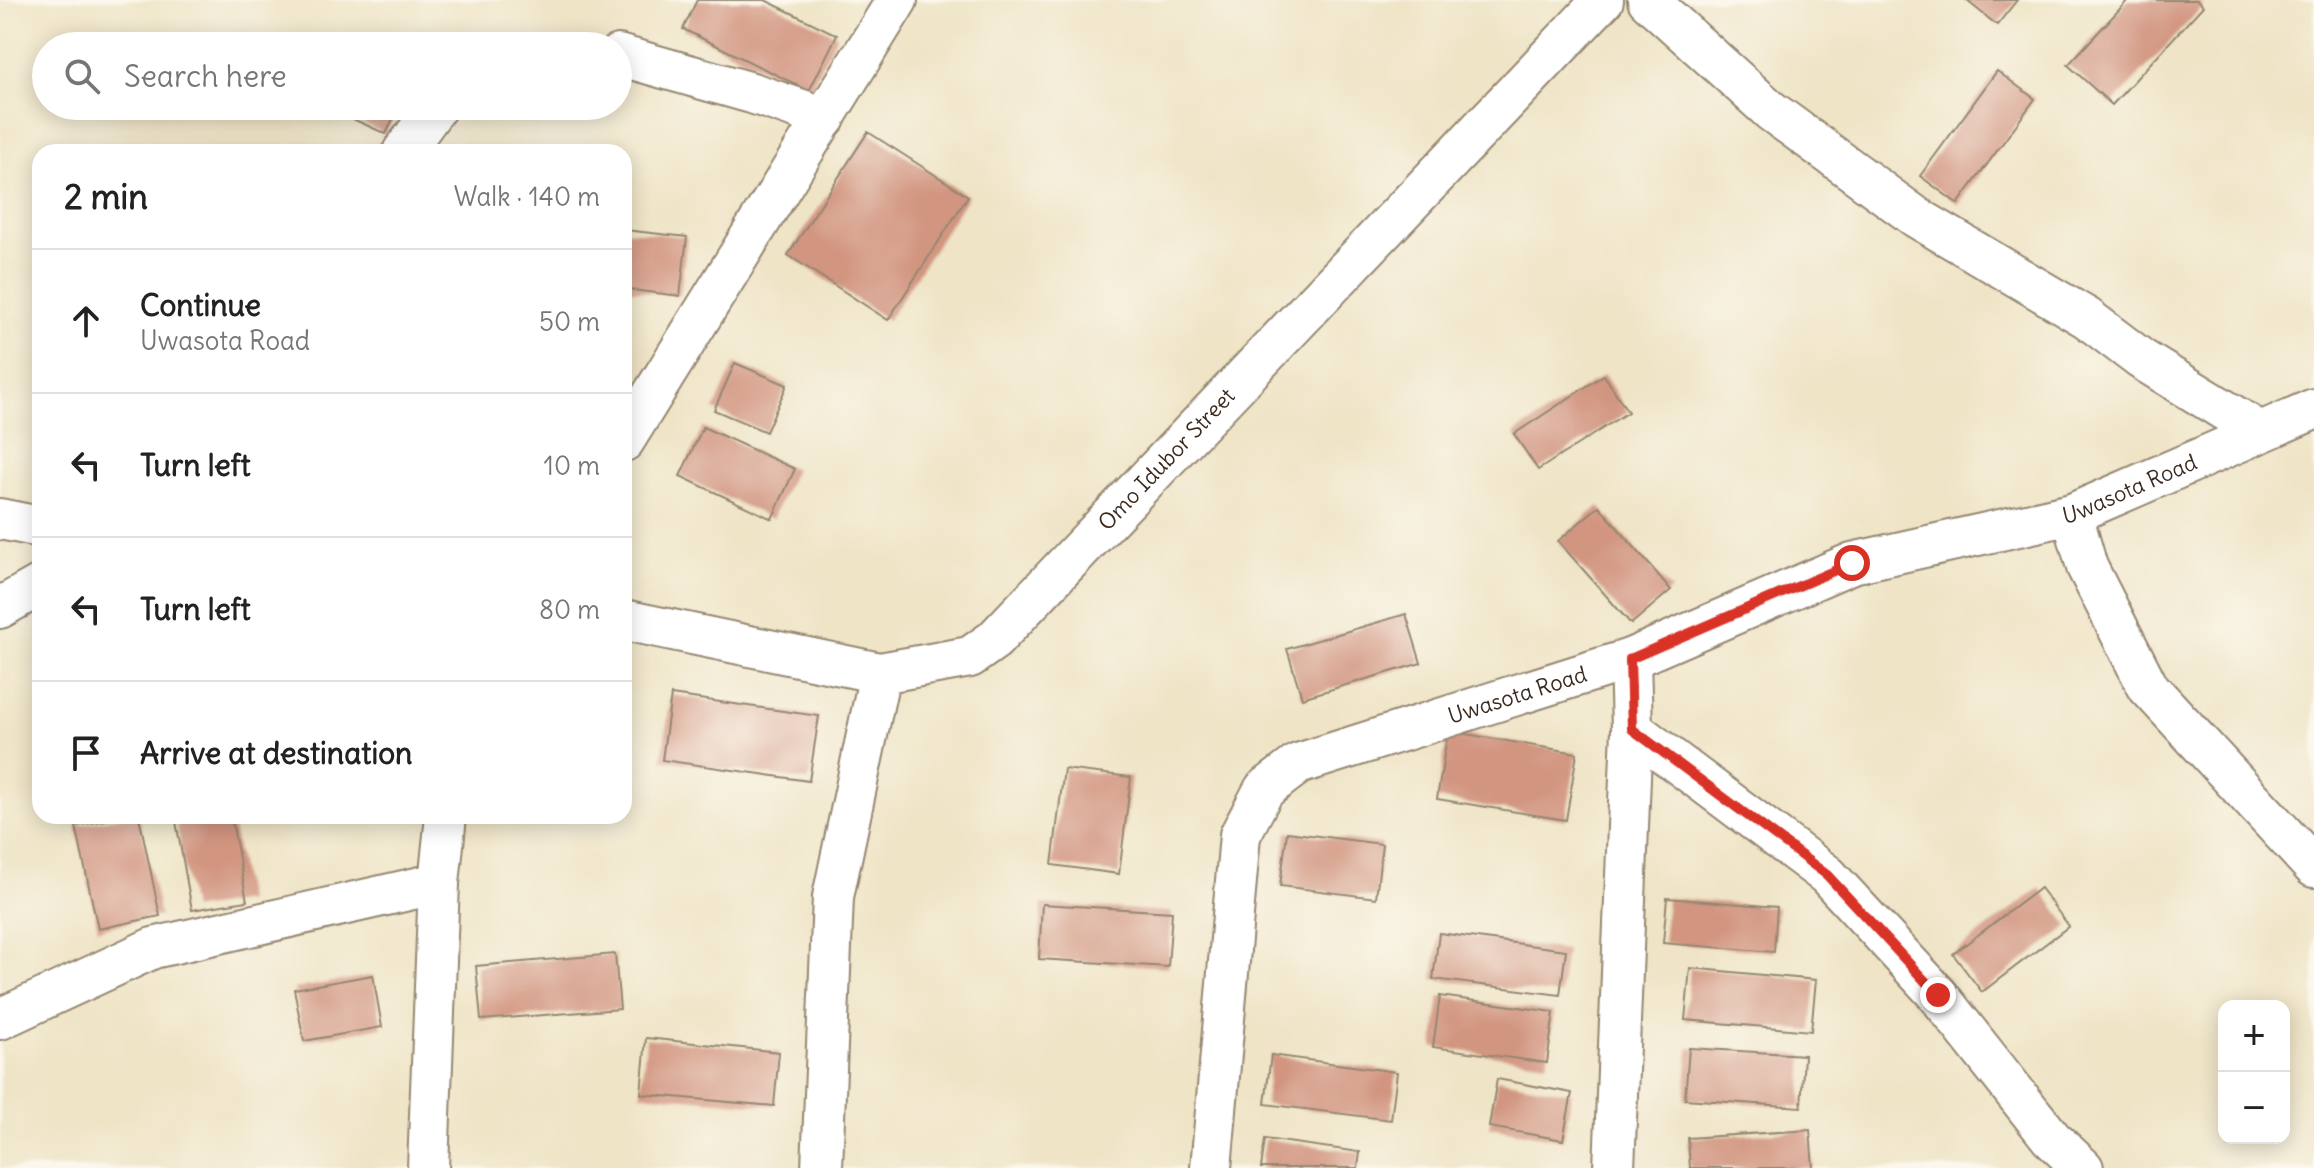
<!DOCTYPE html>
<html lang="en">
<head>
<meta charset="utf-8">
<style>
  body { margin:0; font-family:Delius,sans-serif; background:#f6f6f6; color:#222 }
  .controls { position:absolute; right:24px; bottom:24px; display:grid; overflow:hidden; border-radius:16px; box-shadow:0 4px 20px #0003 }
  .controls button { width:72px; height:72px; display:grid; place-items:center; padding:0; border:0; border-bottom:2px solid #e0e0e0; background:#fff; color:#222; font:40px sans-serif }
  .stop { position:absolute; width:24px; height:24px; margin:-18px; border:6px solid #d93025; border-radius:50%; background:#fff }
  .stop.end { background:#d93025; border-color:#fff; box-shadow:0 2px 8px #0008 }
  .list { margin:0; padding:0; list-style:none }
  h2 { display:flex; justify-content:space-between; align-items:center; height:104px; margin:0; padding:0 32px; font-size:34px }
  h2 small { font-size:26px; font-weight:400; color:#767676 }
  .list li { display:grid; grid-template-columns:52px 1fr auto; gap:24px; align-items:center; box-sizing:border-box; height:144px; padding:0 32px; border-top:2px solid #e0e0e0 }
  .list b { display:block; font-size:30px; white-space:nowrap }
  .list p { margin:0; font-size:26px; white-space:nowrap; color:#767676 }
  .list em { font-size:26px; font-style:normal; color:#767676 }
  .icon { flex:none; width:44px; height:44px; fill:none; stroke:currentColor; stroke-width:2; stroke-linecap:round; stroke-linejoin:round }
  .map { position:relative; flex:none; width:2314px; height:1168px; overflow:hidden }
  .search { position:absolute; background:#fff; box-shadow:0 4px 20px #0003; left:32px; top:32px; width:600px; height:88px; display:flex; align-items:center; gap:20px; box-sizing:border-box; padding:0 28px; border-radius:44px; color:#767676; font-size:30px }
  .panel { position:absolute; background:#fff; box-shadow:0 4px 20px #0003; left:32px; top:144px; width:600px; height:680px; border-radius:24px }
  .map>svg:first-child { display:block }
</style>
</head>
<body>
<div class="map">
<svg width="2314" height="1168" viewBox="0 0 2314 1168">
  <rect width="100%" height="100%" fill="#fbf7ec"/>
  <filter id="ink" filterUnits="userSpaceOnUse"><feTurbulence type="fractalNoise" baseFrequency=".0125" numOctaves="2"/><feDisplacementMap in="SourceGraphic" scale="16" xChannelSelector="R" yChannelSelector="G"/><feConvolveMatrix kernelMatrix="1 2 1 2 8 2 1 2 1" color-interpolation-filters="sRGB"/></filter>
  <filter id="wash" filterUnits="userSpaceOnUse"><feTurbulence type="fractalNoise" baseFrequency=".006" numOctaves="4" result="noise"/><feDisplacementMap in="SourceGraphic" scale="32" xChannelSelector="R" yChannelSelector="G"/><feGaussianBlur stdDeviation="1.8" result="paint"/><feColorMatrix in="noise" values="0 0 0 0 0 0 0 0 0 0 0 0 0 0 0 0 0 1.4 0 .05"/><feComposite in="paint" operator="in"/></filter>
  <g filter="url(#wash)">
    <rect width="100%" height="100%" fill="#efe4c6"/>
    <g id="blocks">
      <g fill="#d29580">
        <polygon points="697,0 765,0 837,35 809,91 683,29"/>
        <polygon points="1966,0 2017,0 1997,25"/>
        <polygon points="2128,0 2197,0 2203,6 2112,105 2068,65"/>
        <polygon points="1997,71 2035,99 1958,204 1920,176"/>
        <polygon points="324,106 399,106 386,134"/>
        <polygon points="868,132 968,196 888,320 788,255"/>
        <polygon points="624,230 687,237 680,296 624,289"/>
        <polygon points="735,363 787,385 766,432 714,410"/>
        <polygon points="1604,375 1628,412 1538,470 1514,434"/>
        <polygon points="703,427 795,469 772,519 680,476"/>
        <polygon points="1599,506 1671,590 1631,624 1558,541"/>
        <polygon points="1406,614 1421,663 1302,698 1287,649"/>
        <polygon points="671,695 819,716 809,781 662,760"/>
        <polygon points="1448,731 1577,753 1566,820 1437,799"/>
        <polygon points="1064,769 1131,777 1119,874 1052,865"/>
        <polygon points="125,816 139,816 160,916 98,929 76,826"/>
        <polygon points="175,816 231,816 247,901 192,910"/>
        <polygon points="1287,832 1382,844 1376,898 1280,886"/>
        <polygon points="2040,888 2069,926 1982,992 1953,954"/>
        <polygon points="1667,898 1777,907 1774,952 1663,943"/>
        <polygon points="1042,904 1172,912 1168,967 1039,959"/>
        <polygon points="1439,933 1566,950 1560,995 1433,979"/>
        <polygon points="615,954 620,1009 481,1020 476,966"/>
        <polygon points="1690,968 1816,980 1811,1031 1685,1020"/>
        <polygon points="373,975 382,1027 304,1041 294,989"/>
        <polygon points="1440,996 1554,1012 1547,1063 1433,1047"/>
        <polygon points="646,1038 779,1052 774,1106 641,1094"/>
        <polygon points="1689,1048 1804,1055 1801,1107 1685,1099"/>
        <polygon points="1271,1055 1397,1072 1391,1120 1265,1104"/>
        <polygon points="1497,1079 1572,1093 1563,1140 1489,1127"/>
        <polygon points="1810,1130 1813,1168 1690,1168 1688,1138"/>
        <polygon points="1265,1139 1360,1152 1358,1168 1261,1168"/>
      </g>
    </g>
  </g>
  <g filter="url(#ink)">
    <use href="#blocks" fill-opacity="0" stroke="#958772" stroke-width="2"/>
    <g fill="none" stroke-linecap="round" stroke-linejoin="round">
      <defs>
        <g id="minor">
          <polyline points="1648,0 1771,111 1916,217 2087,318 2141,359 2260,432"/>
          <polyline points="618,55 752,93 825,118"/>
          <polyline points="403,152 437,106"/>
          <polyline points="624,441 897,0"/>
          <polyline points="2072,514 2087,567 2148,687 2314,867"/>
          <polyline points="0,519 40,527"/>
          <polyline points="0,608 40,585"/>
          <path id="s1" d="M624 620 880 673 970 657 994 640 1603 0"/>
          <polyline points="1632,729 1827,875 1938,995 2051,1138 2083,1168"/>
          <polyline points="0,1019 153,948 439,883"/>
          <polyline points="428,1168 439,883 446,816"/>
          <polyline points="822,1168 833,897 880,673"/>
          <path id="s2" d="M1211 1168 1240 835 1264 790 1298 764 1630 659 1852 563 2072 514 2314 409"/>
          <polyline points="1614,1168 1632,729 1630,659"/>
        </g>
      </defs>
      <use href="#minor" stroke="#958772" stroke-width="44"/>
      <use href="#minor" stroke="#fff" stroke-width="40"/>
    </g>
  </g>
  <g fill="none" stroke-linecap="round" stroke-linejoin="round" filter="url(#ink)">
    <polyline stroke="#d93025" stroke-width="10" points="1852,563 1630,659 1632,729 1827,875 1938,995"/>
  </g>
  <g text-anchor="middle" stroke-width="7" stroke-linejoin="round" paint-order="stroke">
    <g font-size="22" fill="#3b2a1e" stroke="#fbf7ec">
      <text dy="8" stroke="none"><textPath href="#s1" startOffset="632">Omo Idubor Street</textPath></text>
      <text dy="8" stroke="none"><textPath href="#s2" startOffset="1306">Uwasota Road</textPath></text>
      <text dy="8" stroke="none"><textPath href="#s2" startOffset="658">Uwasota Road</textPath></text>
    </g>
  </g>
</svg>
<div class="controls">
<button>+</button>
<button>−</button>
</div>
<div class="stop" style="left:1852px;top:563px"></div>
<div class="stop end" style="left:1938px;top:995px"></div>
<div class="search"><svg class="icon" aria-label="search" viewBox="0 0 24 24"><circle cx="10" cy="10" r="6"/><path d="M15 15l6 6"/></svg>Search here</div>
<section class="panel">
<h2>2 min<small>Walk · 140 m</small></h2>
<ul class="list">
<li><svg class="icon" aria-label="ahead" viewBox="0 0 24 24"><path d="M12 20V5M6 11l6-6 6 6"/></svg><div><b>Continue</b><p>Uwasota Road</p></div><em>50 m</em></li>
<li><svg class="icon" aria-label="left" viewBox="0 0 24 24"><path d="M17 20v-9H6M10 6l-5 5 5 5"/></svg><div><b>Turn left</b></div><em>10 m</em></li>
<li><svg class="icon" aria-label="left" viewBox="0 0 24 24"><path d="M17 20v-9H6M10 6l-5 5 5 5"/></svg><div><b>Turn left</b></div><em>80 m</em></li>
<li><svg class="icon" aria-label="arrive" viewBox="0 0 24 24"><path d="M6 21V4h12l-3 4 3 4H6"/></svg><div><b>Arrive at destination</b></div></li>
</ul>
</section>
</div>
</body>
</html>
